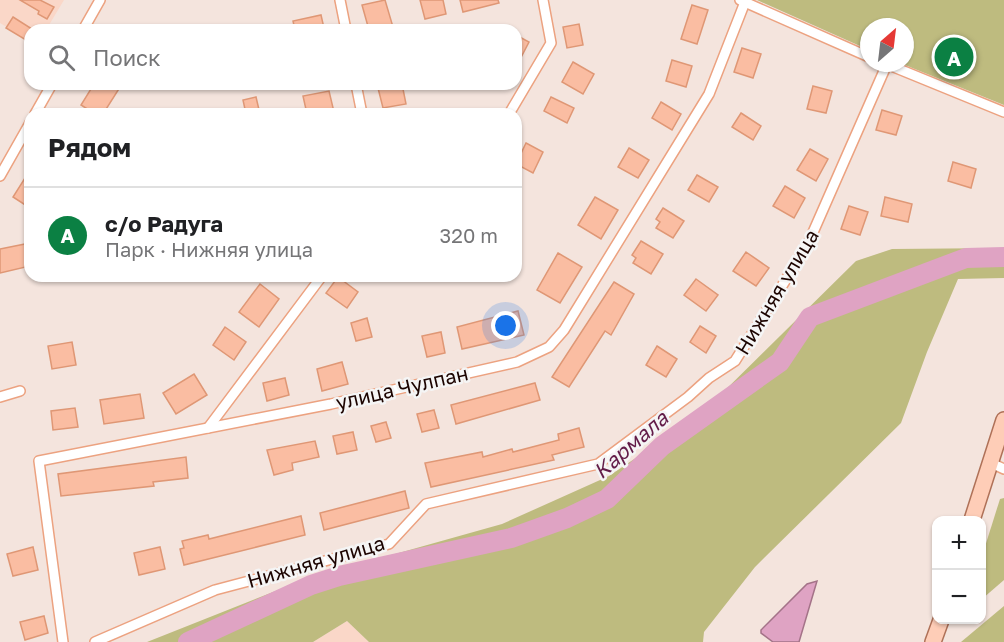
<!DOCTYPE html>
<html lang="ru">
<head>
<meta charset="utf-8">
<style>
  body { margin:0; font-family:"Golos Text",sans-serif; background:#f2f2f2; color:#202124 }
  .controls { position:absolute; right:18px; bottom:18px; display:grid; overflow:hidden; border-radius:12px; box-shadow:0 2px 4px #0004 }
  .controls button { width:54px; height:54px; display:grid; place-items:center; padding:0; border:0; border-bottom:2px solid #e0e0e0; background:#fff; color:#202124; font:30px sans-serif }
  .compass { position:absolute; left:860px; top:18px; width:54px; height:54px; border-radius:50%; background:#fff; box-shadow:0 2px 4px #0004; rotate:28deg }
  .you { position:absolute; left:506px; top:326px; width:21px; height:21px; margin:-15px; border:4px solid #fff; border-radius:50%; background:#1a73e8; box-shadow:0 0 0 9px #1a73e833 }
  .badge { display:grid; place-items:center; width:39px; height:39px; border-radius:50%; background:#0b8043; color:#fff; font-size:20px; font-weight:700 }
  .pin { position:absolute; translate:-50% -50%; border:3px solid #fff; box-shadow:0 2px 6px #0006 }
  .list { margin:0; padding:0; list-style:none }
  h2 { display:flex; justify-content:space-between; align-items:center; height:78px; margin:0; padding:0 24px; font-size:26px }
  h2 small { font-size:20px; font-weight:400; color:#757577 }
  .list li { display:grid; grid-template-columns:39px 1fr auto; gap:18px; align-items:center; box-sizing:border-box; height:96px; padding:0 24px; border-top:2px solid #e0e0e0 }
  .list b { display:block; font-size:22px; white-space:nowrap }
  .list p { margin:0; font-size:20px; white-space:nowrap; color:#757577 }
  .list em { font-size:20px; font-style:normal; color:#757577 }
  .icon { flex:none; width:33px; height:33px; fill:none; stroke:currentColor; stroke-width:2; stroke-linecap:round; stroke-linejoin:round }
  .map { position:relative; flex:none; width:1004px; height:642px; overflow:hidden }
  .search { position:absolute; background:#fff; box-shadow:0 2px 4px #0004; left:24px; top:24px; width:498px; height:66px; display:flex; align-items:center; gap:15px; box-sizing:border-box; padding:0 21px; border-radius:18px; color:#757577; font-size:22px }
  .panel { position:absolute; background:#fff; box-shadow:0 2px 4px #0004; left:24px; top:108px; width:498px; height:174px; border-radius:18px }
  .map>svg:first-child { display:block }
</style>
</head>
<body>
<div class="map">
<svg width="1004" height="642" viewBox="0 0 1004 642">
  <rect width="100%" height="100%" fill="#f4e4dd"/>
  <g fill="#fad7c8">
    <polygon points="0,0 64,0 46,30 30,30 30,41 0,23"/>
    <polygon points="347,621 369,642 313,642"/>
  </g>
  <g fill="#bebb7f">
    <polygon points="757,0 1004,0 1004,105 900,63 905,63 905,27 869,27 869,50"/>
    <polygon points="1004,248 1004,278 958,279 927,352 901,423 755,567 704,632 703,642 369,642 347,621 313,642 147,642 306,579 502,524 609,476 701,414 856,261 892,249"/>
    <polygon points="1004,498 1004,580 982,599 982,556 1000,499"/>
    <polygon points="1004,606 1004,642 961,642"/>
  </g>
  <polygon fill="#dfa3c3" stroke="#a47388" stroke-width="1.5" points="817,581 799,642 773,642 761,633 761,630 807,584"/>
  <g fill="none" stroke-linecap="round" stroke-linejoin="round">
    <polyline stroke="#dfa3c3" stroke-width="20" points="188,642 311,585 339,576 511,538 567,518 607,499 662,446 780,362 810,317 966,258 1004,257"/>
  </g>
  <g fill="#fabda2" stroke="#df9775" stroke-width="1.5">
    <polygon points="20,0 40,0 54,7 47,19 38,14 39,11"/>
    <polygon points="385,0 393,27 369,30 362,5"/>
    <polygon points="420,0 443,0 446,14 425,19"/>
    <polygon points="460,0 498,0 499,3 463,12"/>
    <polygon points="692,5 708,10 697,44 681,39"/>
    <polygon points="321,15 324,28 295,30 293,21"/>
    <polygon points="13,17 32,29 26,40 6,28"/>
    <polygon points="579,24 583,45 567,48 563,27"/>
    <polygon points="516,35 529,42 516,67"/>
    <polygon points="742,48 761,54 753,78 734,72"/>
    <polygon points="672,60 692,66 686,87 666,81"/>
    <polygon points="573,62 594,74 583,94 562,82"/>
    <polygon points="94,84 122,84 103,114 95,114 81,105"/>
    <polygon points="402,84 406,104 383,108 378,88"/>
    <polygon points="813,86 832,91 826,113 807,109"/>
    <polygon points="329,91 334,112 307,114 303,96"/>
    <polygon points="256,97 260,114 246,114 243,100"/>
    <polygon points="551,97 574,108 567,123 544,111"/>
    <polygon points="661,102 681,114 672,130 652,118"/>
    <polygon points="882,110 902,116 896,135 876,130"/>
    <polygon points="741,113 761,126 753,140 732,127"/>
    <polygon points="526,143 543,152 533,173 516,164"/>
    <polygon points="629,148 649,160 638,178 618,167"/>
    <polygon points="810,149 828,159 816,181 797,170"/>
    <polygon points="953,162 976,169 971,188 948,181"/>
    <polygon points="30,170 30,208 13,197"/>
    <polygon points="697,175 718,187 709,202 688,190"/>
    <polygon points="785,186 805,198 794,218 773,206"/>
    <polygon points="595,197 618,210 601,239 578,225"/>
    <polygon points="885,197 912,204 908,222 881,216"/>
    <polygon points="849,206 868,212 860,235 841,229"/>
    <polygon points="663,208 684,221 673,238 656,228 660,222 656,219"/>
    <polygon points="641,241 663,254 651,274 633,263 636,258 632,255"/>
    <polygon points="30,243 30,266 0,273 0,249"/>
    <polygon points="746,252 769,268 756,286 733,271"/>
    <polygon points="558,253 582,267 560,303 537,290"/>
    <polygon points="338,277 358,292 347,308 326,293"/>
    <polygon points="696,279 718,295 706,311 684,295"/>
    <polygon points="614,282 634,294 611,335 605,331 569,387 552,377"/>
    <polygon points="260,284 279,299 259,327 239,312"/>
    <polygon points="518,311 524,335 462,349 457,327"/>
    <polygon points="367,318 372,337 356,341 351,323"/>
    <polygon points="700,326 716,336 706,353 690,342"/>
    <polygon points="225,327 246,342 234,360 213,345"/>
    <polygon points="441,332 445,353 427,357 422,336"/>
    <polygon points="72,342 76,365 52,369 48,346"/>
    <polygon points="657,346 677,359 666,377 646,365"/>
    <polygon points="342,362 348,384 322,391 317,369"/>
    <polygon points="194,374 207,395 176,414 163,393"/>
    <polygon points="285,378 289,395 267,401 263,383"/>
    <polygon points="535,383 540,400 456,424 451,405"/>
    <polygon points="140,394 144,418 104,424 100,400"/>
    <polygon points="75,408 78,427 53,430 51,411"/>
    <polygon points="434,410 439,428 422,432 417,414"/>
    <polygon points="386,422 391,438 376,442 371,426"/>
    <polygon points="579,428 584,447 552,455 554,460 431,487 425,463 482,452 483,457 512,449 513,452 559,440 558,434"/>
    <polygon points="353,432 357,450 337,454 333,436"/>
    <polygon points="315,441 319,457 292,463 293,470 274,475 267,450"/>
    <polygon points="186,457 188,478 153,482 154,486 61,496 58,474"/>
    <polygon points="405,491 409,508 324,530 320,513"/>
    <polygon points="301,516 305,535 184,565 180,549 184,548 182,541 208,535 209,539"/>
    <polygon points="33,547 38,570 13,576 7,554"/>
    <polygon points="160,547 165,569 139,575 134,553"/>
    <polygon points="44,616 48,633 25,640 20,622"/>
  </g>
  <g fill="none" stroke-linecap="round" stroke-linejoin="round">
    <defs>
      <g id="street">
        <polyline points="340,0 346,30"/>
        <polyline points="740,0 869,57"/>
        <polyline points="83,30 100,0"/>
        <polyline points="884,63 1004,112"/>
        <polyline points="356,84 362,114"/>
        <polyline points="35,114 52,84"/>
        <polyline points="509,114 551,43 543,0"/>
        <polyline points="0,176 30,123"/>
        <polyline points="0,397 20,391"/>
        <polyline points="208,428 322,276"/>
        <polyline points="991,463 1004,469"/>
        <polyline points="63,642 39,461 331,404 517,362 549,347 564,330 709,94 745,2"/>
        <polyline points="95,642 215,590 389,544 426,504 598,464 688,397 709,378 735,361 807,246 887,64"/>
      </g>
      <g id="primary">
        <polyline points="972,520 1004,420"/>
        <polyline points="933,642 941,620"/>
      </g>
    </defs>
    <use href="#street" stroke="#eca280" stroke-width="12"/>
    <use href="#primary" stroke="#af7158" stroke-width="18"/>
    <use href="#street" stroke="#fff" stroke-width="9"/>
    <use href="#primary" stroke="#fecdb7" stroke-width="15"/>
  </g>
  <g text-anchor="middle" stroke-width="5" stroke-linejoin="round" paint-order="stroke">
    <g font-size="20" fill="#1c0400" stroke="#f5f5f5">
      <text transform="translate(777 292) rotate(-59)" y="7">Нижняя улица</text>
      <text transform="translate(402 388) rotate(-13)" y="7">улица Чулпан</text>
      <text transform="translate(316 562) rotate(-16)" y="7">Нижняя улица</text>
    </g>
    <g font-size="21" font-style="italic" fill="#631d49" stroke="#f5f5f5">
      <text transform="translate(631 445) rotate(-41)" y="7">Кармала</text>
    </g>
  </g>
</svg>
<div class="controls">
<button>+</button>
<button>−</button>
</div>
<svg class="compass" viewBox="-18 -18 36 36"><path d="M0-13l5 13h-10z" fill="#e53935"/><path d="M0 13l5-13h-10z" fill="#757577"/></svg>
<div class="you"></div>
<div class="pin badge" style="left:954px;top:57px">A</div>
<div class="search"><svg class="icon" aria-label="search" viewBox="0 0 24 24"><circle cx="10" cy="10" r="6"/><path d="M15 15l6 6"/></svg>Поиск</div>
<section class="panel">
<h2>Рядом<small></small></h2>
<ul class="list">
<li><span class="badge">A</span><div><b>с/о Радуга</b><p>Парк · Нижняя улица</p></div><em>320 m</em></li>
</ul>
</section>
</div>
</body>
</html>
